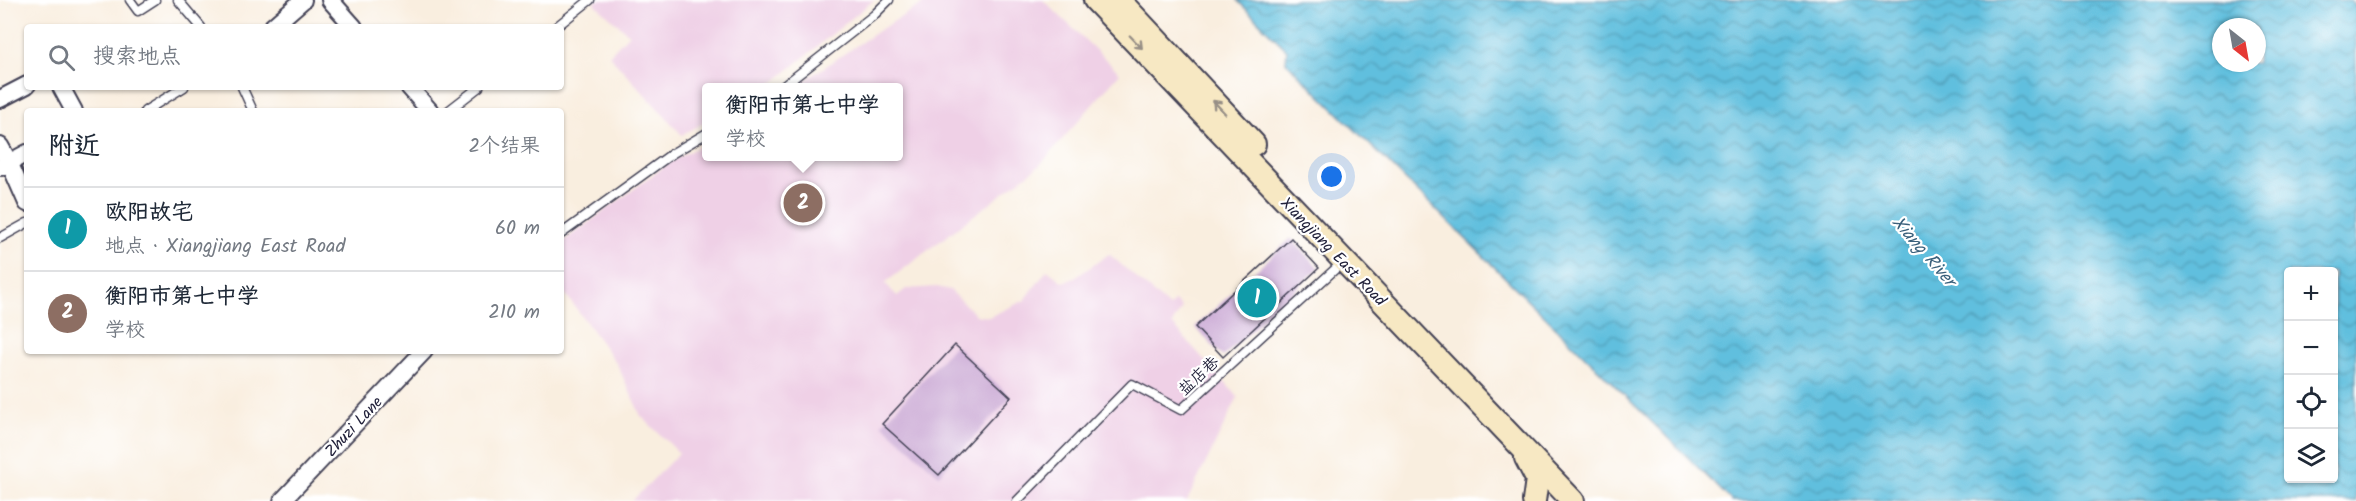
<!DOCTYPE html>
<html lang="zh">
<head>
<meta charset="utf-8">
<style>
  body { margin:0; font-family:Kalam,"LXGW WenKai TC",sans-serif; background:#f6f6f7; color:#1f2937 }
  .controls { position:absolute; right:18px; bottom:18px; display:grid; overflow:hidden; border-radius:6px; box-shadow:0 2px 4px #0004 }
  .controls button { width:54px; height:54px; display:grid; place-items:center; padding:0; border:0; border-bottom:2px solid #e0e1e3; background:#fff; color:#1f2937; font:30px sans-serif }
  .compass { position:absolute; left:2212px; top:18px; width:54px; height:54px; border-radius:50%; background:#fff; box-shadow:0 2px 4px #0004; rotate:149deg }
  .you { position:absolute; left:1332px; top:177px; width:21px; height:21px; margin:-15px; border:4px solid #fff; border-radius:50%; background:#1a73e8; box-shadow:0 0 0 9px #1a73e833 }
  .badge { display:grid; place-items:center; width:39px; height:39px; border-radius:50%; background:#d1495b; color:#fff; font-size:20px; font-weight:700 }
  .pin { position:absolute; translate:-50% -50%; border:3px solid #fff; box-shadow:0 2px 6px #0006 }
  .popup { position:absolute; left:702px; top:83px; width:201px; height:78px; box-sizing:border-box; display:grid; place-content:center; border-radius:6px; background:#fff; filter:drop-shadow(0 2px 4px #0005); font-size:20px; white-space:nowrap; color:#747a83 }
  .popup b { font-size:22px; color:#1f2937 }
  .popup::after { content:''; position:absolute; left:50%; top:100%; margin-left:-12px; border:12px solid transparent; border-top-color:#fff }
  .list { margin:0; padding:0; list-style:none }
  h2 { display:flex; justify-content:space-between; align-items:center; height:78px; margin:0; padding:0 24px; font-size:26px }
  h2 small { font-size:20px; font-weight:400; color:#747a83 }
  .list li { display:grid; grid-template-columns:39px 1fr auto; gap:18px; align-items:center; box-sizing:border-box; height:84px; padding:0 24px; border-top:2px solid #e0e1e3 }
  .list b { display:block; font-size:22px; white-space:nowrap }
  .list p { margin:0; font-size:20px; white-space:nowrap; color:#747a83 }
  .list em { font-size:20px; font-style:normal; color:#747a83 }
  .icon { flex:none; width:33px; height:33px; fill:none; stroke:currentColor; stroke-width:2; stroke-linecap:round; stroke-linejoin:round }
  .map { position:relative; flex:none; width:2356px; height:501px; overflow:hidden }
  .search { position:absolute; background:#fff; box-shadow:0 2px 4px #0004; left:24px; top:24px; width:540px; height:66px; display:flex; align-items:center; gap:15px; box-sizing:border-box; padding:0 21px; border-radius:6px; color:#747a83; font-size:22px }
  .panel { position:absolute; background:#fff; box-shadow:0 2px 4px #0004; left:24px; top:108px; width:540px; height:246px; border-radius:6px }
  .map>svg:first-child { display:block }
</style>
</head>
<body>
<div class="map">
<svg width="2356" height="501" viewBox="0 0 2356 501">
  <defs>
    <pattern id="water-waves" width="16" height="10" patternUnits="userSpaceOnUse" patternTransform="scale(1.5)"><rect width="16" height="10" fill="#60bfde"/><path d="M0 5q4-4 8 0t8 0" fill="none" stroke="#4f9bb5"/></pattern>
  </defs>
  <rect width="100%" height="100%" fill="#fff"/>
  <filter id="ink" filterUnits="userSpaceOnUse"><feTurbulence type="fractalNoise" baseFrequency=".0167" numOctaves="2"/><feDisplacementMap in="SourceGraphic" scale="12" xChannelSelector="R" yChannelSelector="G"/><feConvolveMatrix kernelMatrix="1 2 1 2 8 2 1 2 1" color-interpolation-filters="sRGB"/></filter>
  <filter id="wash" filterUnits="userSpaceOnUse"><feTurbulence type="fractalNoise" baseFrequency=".008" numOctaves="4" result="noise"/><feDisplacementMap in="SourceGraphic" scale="24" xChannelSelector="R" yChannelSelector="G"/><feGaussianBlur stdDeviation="1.35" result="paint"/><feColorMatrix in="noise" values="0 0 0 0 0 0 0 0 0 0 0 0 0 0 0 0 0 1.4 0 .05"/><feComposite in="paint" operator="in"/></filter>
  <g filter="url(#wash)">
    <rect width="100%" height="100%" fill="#f9eedf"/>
    <g fill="#efd0e6">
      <polygon points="598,0 874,0 775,81 764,87 707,88 707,121 682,135 609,55 629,34 594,3"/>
      <polygon points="929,0 1043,0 1120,73 1040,165 885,283 897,296 906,289 937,287 950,290 976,315 989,317 1025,300 1047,270 1063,282 1075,278 1109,254 1169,307 1175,301 1182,308 1172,324 1238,397 1187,501 632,501 679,453 641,416 617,364 561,288 561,249 565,240 672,161 707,142 707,156 899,156 899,88 795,87 878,31"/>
    </g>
    <path fill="url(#water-waves)" stroke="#41708c" stroke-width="1.5" fill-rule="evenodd" d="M1237 0H2351L2356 6V501H1732L1286 62 1287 50ZM2221 27H2257V63H2221ZM2288 272H2334V478H2288Z"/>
    <g id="blocks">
      <g fill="#ccacd6">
        <polygon points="1291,238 1319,268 1223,357 1195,327"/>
        <polygon points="955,345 1011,397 939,475 882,424"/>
      </g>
    </g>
  </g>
  <g filter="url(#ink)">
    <use href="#blocks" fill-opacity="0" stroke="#424154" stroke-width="1.5"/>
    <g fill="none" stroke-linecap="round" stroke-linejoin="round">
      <defs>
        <g id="lane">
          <polyline points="130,0 138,11 155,0"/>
          <polyline points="178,0 201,27"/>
          <polyline points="556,27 590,0"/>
          <polyline points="242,87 253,111"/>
          <polyline points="781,88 874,15 889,0"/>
          <polyline points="145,111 184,87"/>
          <polyline points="448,111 479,87"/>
          <polyline points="561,234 673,153 707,133"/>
          <polyline points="0,238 27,223"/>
          <polyline points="1017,501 1132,384 1181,410 1344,261"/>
        </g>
        <g id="street">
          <polyline points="330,0 354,27"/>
          <polyline points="272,27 303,0"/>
          <polyline points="61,87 74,111"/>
          <polyline points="409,87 430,111"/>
          <polyline points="0,99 27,85"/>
          <polyline points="0,146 9,162 27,203"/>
          <polyline points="1,167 27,153"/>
          <polyline points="282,501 424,351"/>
        </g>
        <g id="secondary">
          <polyline points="1095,0 1573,501"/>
          <polyline points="1119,0 1254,144"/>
          <polyline points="1526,458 1537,479 1534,501"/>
        </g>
      </defs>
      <use href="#lane" stroke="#424154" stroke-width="11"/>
      <use href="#street" stroke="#424154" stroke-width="20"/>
      <use href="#secondary" stroke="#424154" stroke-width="26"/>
      <use href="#lane" stroke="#fff" stroke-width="8"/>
      <use href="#street" stroke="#fff" stroke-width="16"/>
      <use href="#secondary" stroke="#f7e8c3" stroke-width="22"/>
    </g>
    <defs><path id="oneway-shaft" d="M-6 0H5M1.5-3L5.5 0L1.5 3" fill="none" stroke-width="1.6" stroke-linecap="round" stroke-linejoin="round" transform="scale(1.5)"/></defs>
    <g stroke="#978f86">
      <use href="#oneway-shaft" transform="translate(1136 42) rotate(46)"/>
      <use href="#oneway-shaft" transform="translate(1219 107) rotate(-133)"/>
    </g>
  </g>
  <g text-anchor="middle" stroke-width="4.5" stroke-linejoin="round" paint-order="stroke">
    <g font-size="16" fill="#22223b" stroke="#fff">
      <text transform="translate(1334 251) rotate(46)" y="6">Xiangjiang East Road</text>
      <text transform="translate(1198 375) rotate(-43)" y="6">盐店巷</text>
      <text transform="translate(353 426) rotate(-47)" y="6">Zhuzi Lane</text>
    </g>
    <g font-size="18" font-style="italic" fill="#3b617c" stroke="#fff">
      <text transform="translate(1924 251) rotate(49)" y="6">Xiang River</text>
    </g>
  </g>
</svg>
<div class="controls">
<button>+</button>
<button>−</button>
<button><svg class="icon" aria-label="locate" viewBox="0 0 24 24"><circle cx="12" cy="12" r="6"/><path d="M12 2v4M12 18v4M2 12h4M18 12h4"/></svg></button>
<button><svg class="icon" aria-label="layers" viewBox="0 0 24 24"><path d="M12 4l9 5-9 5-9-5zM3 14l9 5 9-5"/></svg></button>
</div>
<svg class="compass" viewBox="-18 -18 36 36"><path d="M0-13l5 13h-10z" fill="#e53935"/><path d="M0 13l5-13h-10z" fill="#747a83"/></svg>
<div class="you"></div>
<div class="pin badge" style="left:1257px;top:298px;background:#0f9aa8">1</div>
<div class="pin badge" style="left:803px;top:203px;background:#8d6e63">2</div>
<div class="popup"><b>衡阳市第七中学</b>学校</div>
<div class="search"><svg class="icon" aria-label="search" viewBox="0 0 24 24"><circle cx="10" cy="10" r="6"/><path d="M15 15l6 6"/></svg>搜索地点</div>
<section class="panel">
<h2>附近<small>2个结果</small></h2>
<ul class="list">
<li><span class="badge" style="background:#0f9aa8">1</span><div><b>欧阳故宅</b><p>地点 · Xiangjiang East Road</p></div><em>60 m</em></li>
<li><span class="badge" style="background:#8d6e63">2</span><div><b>衡阳市第七中学</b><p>学校</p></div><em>210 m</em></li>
</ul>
</section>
</div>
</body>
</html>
